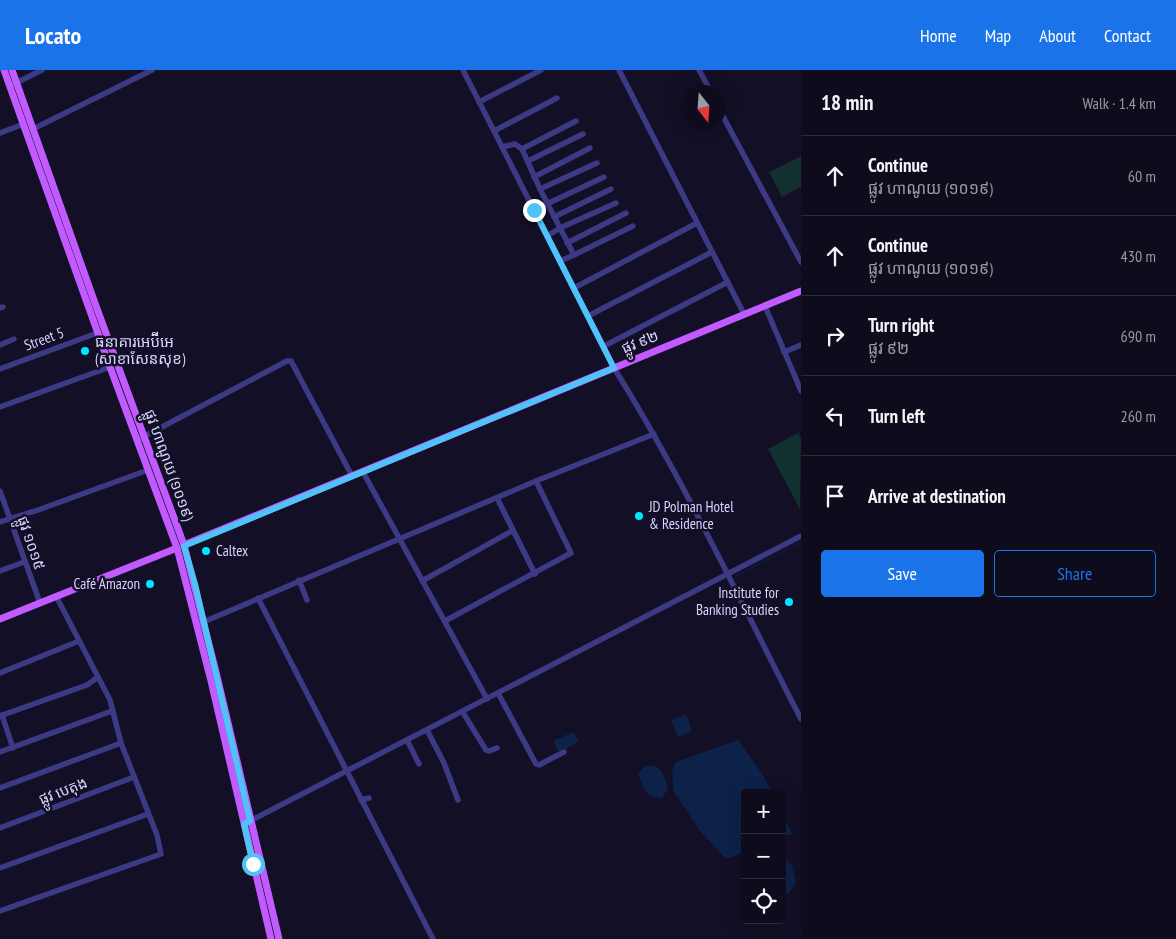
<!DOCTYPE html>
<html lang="en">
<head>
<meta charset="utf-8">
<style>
  body { margin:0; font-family:"PT Sans Narrow","Noto Sans Khmer",sans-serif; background:#1c1929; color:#f1f3f6 }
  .controls { position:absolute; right:15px; bottom:15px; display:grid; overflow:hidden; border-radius:5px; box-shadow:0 5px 20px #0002 }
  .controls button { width:45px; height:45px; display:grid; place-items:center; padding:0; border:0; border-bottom:1px solid #2e2b3b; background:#0e0b1c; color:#f1f3f6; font:25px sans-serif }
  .compass { position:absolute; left:681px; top:15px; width:45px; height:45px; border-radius:50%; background:#0e0b1c; box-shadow:0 5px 20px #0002; rotate:163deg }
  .stop { position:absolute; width:15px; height:15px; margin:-11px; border:4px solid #4fc3f7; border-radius:50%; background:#fff }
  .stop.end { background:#4fc3f7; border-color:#fff; box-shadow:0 1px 5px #0008 }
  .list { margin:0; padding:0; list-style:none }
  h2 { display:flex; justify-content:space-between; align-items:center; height:65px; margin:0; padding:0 20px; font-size:21px }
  h2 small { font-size:16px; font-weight:400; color:#9b9ba3 }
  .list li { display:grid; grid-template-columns:32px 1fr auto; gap:15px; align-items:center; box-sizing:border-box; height:80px; padding:0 20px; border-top:1px solid #2e2b3b }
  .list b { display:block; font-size:19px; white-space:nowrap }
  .list p { margin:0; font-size:16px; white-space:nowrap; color:#9b9ba3 }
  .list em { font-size:16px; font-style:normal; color:#9b9ba3 }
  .actions { display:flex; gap:10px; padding:15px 20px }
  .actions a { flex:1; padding:11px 0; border:1px solid #1a73e8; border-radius:5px; text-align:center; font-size:18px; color:#1a73e8 }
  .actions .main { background:#1a73e8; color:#fff }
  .icon { flex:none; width:28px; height:28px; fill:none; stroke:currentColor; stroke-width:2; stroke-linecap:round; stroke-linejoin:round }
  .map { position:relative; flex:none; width:801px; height:869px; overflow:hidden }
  header { display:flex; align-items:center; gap:30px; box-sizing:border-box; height:70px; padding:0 25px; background:#1a73e8; color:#fff }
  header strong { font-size:24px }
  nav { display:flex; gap:28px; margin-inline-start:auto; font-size:18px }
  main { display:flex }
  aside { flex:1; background:#0e0b1c }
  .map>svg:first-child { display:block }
</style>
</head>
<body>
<header>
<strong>Locato</strong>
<nav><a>Home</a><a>Map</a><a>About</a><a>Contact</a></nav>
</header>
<main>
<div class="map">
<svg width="801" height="869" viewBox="0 0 801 869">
  <rect width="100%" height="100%" fill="#130f26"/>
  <g fill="#12302f">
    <polygon points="801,86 801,117 782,127 769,102"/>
    <polygon points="798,363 801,368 800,439 768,379"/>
  </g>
  <g fill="#0c2248">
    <polygon points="686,644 692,661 678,667 671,650"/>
    <polygon points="573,662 579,671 559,683 553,671"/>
    <polygon points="738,670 763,705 772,723 745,723 745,782 726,789 700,761 674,722 672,702 676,692"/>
    <path d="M651 695C662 698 665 707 668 719L662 728C648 729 642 717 638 704L643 698Z"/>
    <polygon points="782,741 792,764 782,768"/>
    <polygon points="782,784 792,795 796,812 789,823 782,826"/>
  </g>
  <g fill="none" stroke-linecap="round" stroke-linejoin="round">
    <polyline stroke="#0c2248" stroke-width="1" points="736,506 801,472"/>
    <g stroke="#3d3a85" stroke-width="5.5">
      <path d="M463 0 614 298C684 410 740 531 801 649"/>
      <polyline points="619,0 744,244"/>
      <polyline points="699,0 711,22"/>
      <polyline points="10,16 42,0"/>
      <polyline points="479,32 541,0"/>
      <polyline points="718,37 801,192"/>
      <polyline points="33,59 152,0"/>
      <polyline points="494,61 557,28"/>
      <polyline points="0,63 24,54"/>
      <polyline points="502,77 515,74 522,79 540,119 574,185 633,156"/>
      <polyline points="522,79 576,51"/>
      <polyline points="528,91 583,64"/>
      <polyline points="534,107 590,78"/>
      <polyline points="540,119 597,93"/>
      <polyline points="534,140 604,107"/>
      <polyline points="554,147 611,119"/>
      <polyline points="547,166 560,158 616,133"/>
      <polyline points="567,173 626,143"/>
      <polyline points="560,191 574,185"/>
      <polyline points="574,218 697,153"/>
      <polyline points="765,236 801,321"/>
      <polyline points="0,238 3,237"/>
      <polyline points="588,246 712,182"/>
      <polyline points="0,275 14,269"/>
      <polyline points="604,276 728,212"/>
      <polyline points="784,282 801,275"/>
      <polyline points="0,299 97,263"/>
      <polyline points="0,337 110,297"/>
      <polyline points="141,368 287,291 291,291 352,406"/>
      <polyline points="363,402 487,629"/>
      <polyline points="0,421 40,533"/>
      <polyline points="497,428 535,504"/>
      <polyline points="0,452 38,440 148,400"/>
      <polyline points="0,501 24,492"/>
      <polyline points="299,510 307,530"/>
      <polyline points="422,511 512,461"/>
      <polyline points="258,528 433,869"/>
      <polyline points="445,551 571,483 536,411"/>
      <polyline points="201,553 536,411 654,364"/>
      <polyline points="0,603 79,571"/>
      <polyline points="498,623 536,694 539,695 564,682"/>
      <polyline points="462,641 486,680 489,681 497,678"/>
      <polyline points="2,645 13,678"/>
      <polyline points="0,646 87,615 98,607"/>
      <polyline points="427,660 444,693 458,730"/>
      <polyline points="407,670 419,694"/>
      <polyline points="0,682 112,641"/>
      <polyline points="0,718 121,673"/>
      <polyline points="361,730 369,728"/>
      <polyline points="248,752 801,466"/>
      <polyline points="0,758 134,707"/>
      <polyline points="0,798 148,744"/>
      <polyline points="0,841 161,784 157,765 121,673 110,630 56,526"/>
    </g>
    <g stroke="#c25bff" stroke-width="7">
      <polyline points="4,0 110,297 177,478 211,611 271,869"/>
      <polyline points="12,0 96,236 184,475 217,606 279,869"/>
      <polyline points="184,475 801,221"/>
      <polyline points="0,549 177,478"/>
    </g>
  </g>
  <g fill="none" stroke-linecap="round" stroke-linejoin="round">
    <polyline stroke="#4fc3f7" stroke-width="6" points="253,794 244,754 250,751 195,514 184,476 614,298 534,140"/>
  </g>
  <g fill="#00e5ff" stroke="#130f26" stroke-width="2">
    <circle cx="85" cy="281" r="5"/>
    <circle cx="639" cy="446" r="5"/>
    <circle cx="206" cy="481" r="5"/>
    <circle cx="150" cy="514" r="5"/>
    <circle cx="789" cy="532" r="5"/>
  </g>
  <g text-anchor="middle" stroke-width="5" stroke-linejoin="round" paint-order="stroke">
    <g font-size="15" fill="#d9d4ff" stroke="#130f26">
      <text transform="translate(44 269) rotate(-20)" y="5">Street 5</text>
      <text transform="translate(640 272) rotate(-22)" y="5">ផ្លូវ ៩២</text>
      <text transform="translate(169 395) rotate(70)" y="5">ផ្លូវ ហាណូយ (១០១៩)</text>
      <text transform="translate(31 473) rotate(71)" y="5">ផ្លូវ ១០១៥</text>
      <text transform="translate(63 721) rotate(-21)" y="5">ផ្លូវ បេតុង</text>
    </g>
    <g font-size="15" fill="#d9d4ff" stroke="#130f26" text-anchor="start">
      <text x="95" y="277">ធនាគារអេប៊ីអេ<tspan x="95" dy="17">(សាខាសែនសុខ)</tspan></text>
      <text x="649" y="442">JD Polman Hotel<tspan x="649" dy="17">&amp; Residence</tspan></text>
      <text x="216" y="486">Caltex</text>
      <text x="140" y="519" text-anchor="end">Café Amazon</text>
      <text x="779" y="528" text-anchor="end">Institute for<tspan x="779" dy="17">Banking Studies</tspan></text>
    </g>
  </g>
</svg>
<div class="controls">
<button>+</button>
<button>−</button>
<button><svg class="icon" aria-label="locate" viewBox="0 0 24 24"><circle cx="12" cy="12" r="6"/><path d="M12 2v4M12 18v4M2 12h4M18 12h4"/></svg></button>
</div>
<svg class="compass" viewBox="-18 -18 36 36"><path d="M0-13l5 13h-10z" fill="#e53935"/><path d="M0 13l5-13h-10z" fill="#9b9ba3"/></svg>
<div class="stop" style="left:253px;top:794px"></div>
<div class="stop end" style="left:534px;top:140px"></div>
</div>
<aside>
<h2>18 min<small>Walk · 1.4 km</small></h2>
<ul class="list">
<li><svg class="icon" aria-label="ahead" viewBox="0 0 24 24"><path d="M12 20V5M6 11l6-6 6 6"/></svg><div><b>Continue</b><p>ផ្លូវ ហាណូយ (១០១៩)</p></div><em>60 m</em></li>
<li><svg class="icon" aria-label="ahead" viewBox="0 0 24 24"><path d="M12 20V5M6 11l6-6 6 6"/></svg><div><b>Continue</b><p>ផ្លូវ ហាណូយ (១០១៩)</p></div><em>430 m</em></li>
<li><svg class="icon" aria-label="right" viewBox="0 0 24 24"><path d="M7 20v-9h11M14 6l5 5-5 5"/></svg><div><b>Turn right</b><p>ផ្លូវ ៩២</p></div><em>690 m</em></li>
<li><svg class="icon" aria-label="left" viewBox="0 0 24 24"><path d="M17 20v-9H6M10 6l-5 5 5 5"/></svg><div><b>Turn left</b></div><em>260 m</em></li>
<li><svg class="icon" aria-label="arrive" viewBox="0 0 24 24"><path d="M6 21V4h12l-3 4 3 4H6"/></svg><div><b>Arrive at destination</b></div></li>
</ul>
<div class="actions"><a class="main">Save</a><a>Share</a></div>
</aside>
</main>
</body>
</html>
